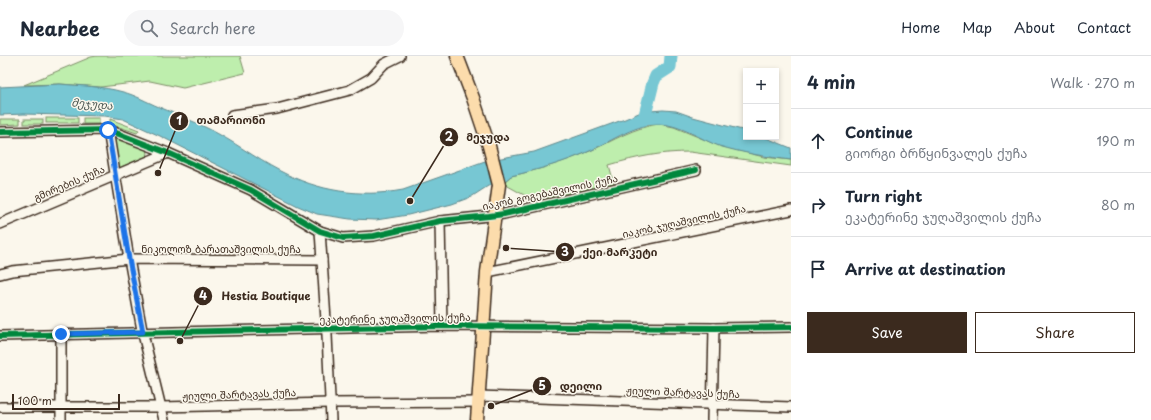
<!DOCTYPE html>
<html lang="en">
<head>
<meta charset="utf-8">
<style>
  body { margin:0; font-family:"Playpen Sans","Noto Sans Georgian",sans-serif; background:#f6f6f7; color:#1f2937 }
  .controls { position:absolute; right:12px; top:12px; display:grid; overflow:hidden; border-radius:0px; box-shadow:0 2px 6px #0003 }
  .controls button { width:36px; height:36px; display:grid; place-items:center; padding:0; border:0; border-bottom:1px solid #e0e1e3; background:#fff; color:#1f2937; font:20px sans-serif }
  .scale { position:absolute; left:12px; bottom:10px; width:108px; box-sizing:border-box; padding-left:4px; border:2px solid #3b2a1e; border-top:0; font-size:11px; line-height:14px; white-space:nowrap; color:#3b2a1e; -webkit-text-stroke:3px #fbf7ec; paint-order:stroke }
  .stop { position:absolute; width:12px; height:12px; margin:-9px; border:3px solid #1a73e8; border-radius:50%; background:#fff }
  .stop.end { background:#1a73e8; border-color:#fff; box-shadow:0 1px 4px #0008 }
  .list { margin:0; padding:0; list-style:none }
  h2 { display:flex; justify-content:space-between; align-items:center; height:52px; margin:0; padding:0 16px; font-size:17px }
  h2 small { font-size:13px; font-weight:400; color:#747a83 }
  .list li { display:grid; grid-template-columns:26px 1fr auto; gap:12px; align-items:center; box-sizing:border-box; height:64px; padding:0 16px; border-top:1px solid #e0e1e3 }
  .list b { display:block; font-size:15px; white-space:nowrap }
  .list p { margin:0; font-size:13px; white-space:nowrap; color:#747a83 }
  .list em { font-size:13px; font-style:normal; color:#747a83 }
  .actions { display:flex; gap:8px; padding:12px 16px }
  .actions a { flex:1; padding:9px 0; border:1px solid #3b2a1e; border-radius:0px; text-align:center; font-size:14px; color:#3b2a1e }
  .actions .main { background:#3b2a1e; color:#fff }
  .icon { flex:none; width:22px; height:22px; fill:none; stroke:currentColor; stroke-width:2; stroke-linecap:round; stroke-linejoin:round }
  .map { position:relative; flex:none; width:791px; height:364px; overflow:hidden }
  header { display:flex; align-items:center; gap:24px; box-sizing:border-box; height:56px; padding:0 20px; background:#fff; border-bottom:1px solid #e0e1e3 }
  header strong { font-size:19px }
  nav { display:flex; gap:22px; margin-inline-start:auto; font-size:14px }
  .search { width:280px; height:36px; background:#f6f6f7; display:flex; align-items:center; gap:10px; box-sizing:border-box; padding:0 14px; border-radius:22px; color:#747a83; font-size:15px }
  main { display:flex }
  aside { flex:1; background:#fff }
  .map>svg:first-child { display:block }
</style>
</head>
<body>
<header>
<strong>Nearbee</strong>
<div class="search"><svg class="icon" aria-label="search" viewBox="0 0 24 24"><circle cx="10" cy="10" r="6"/><path d="M15 15l6 6"/></svg>Search here</div>
<nav><a>Home</a><a>Map</a><a>About</a><a>Contact</a></nav>
</header>
<main>
<div class="map">
<svg width="791" height="364" viewBox="0 0 791 364">
  <rect width="100%" height="100%" fill="#fbf7ec"/>
  <filter id="ink" filterUnits="userSpaceOnUse"><feTurbulence type="fractalNoise" baseFrequency=".025" numOctaves="2"/><feDisplacementMap in="SourceGraphic" scale="8" xChannelSelector="R" yChannelSelector="G"/><feConvolveMatrix kernelMatrix="1 2 1 2 8 2 1 2 1" color-interpolation-filters="sRGB"/></filter>
  <g filter="url(#ink)">
    <g fill="#beeead" stroke="#7c8c66">
      <polygon points="97,0 240,0 245,17 183,32 150,25 101,31 60,28 24,29 91,1"/>
      <rect x="46" y="62" width="32" height="5"/>
      <rect x="83" y="62" width="16" height="6"/>
      <polygon points="0,63 20,63 20,68 0,69"/>
      <rect x="24" y="63" width="19" height="5"/>
      <polygon points="110,63 139,74 137,77 110,68"/>
      <path d="M659 68 674 71 720 90 764 101 791 104V110L690 96C661 96 637 101 609 109L614 127 535 145 506 129 505 125 511 120C538 114 564 106 590 95 613 85 634 71 659 68Z"/>
      <polygon points="114,81 146,93 148,97 147,100 119,112"/>
    </g>
    <path fill="#77c7d3" stroke="#5f888b" d="M60 28C81 30 102 30 123 36 135 39 147 46 159 51 176 58 193 65 209 73 233 85 255 102 280 115 318 135 360 142 403 134L485 105 534 96 625 63 641 56 650 55 663 54 676 55 693 61 746 75V81H764L791 92V104C768 101 742 97 719 90 700 83 681 69 660 68 638 67 611 85 592 94 566 106 538 114 511 120L505 125 488 130 471 141 452 148 408 159 376 164 350 163 317 158 298 150 160 80 123 63 105 60 24 58 0 59V31Z"/>
    <g fill="none" stroke-linecap="round" stroke-linejoin="round">
      <polyline stroke="#77c7d3" stroke-width="13" points="644,63 653,27 656,20 670,11 671,0"/>
      <defs>
        <g id="minor">
          <polyline points="232,59 277,53 350,34 371,22 384,8 400,0"/>
          <polyline points="108,74 129,203 142,274 164,364"/>
          <polyline points="0,76 108,74 119,78 168,97 251,134 320,175 343,182 374,180 440,165 489,160 504,158 696,114"/>
          <polyline points="440,165 442,270"/>
          <polyline points="0,168 168,97"/>
          <polyline points="320,175 327,279 331,364"/>
          <polyline points="487,216 791,154"/>
          <polyline points="0,218 12,215 129,203 322,204"/>
          <polyline points="61,278 61,364"/>
          <polyline points="0,280 442,270 714,272 791,271"/>
          <polyline points="479,340 791,351"/>
          <polyline points="0,351 161,351 330,347 478,346"/>
          <polyline points="712,364 714,272"/>
        </g>
        <polyline id="major" points="457,0 473,42 489,90 499,129 487,216 477,364"/>
      </defs>
      <use href="#minor" stroke="#3b2a1e" stroke-width="12"/>
      <use href="#major" stroke="#3b2a1e" stroke-width="15"/>
      <use href="#minor" stroke="#fbf7ec" stroke-width="9"/>
      <use href="#major" stroke="#fcdcac" stroke-width="12"/>
      <defs>
        <g id="cycleway">
          <polyline points="0,76 108,74 119,78 168,97 251,134 320,175 343,182 374,180 440,165 489,160 504,158 696,114"/>
          <polyline points="0,280 442,270 714,272 791,271"/>
        </g>
      </defs>
      <use href="#cycleway" stroke="#fbf7ec" stroke-width="8"/>
      <use href="#cycleway" stroke="#00873e" stroke-width="6"/>
    </g>
  </g>
  <g fill="none" stroke-linecap="round" stroke-linejoin="round" filter="url(#ink)">
    <polyline stroke="#1a73e8" stroke-width="5" points="61,278 143,276 129,203 108,74"/>
  </g>
  <g text-anchor="middle" stroke-width="3" stroke-linejoin="round" paint-order="stroke">
    <g font-size="10" fill="#3b2a1e" stroke="#fbf7ec">
      <text transform="translate(69 127) rotate(-23)" y="4">გმირების ქუჩა</text>
      <text transform="translate(550 136) rotate(-12)" y="4">იაკობ გოგებაშვილის ქუჩა</text>
      <text transform="translate(684 165) rotate(-12)" y="4">იაკობ ჯუღაშვილის ქუჩა</text>
      <text x="221" y="197">ნიკოლოზ ბარათაშვილის ქუჩა</text>
      <text transform="translate(395 262) rotate(-1)" y="4">ეკატერინე ჯუღაშვილის ქუჩა</text>
      <text transform="translate(683 336) rotate(2)" y="4">ჟიული შარტავას ქუჩა</text>
      <text transform="translate(239 338) rotate(-2)" y="4">ჟიული შარტავას ქუჩა</text>
    </g>
    <g font-size="11" font-style="italic" fill="#4d5954" stroke="#fbf7ec">
      <text transform="translate(92 48) rotate(5)" y="4">მეჯუდა</text>
    </g>
  </g>
  <path fill="none" stroke="#3b2a1e" stroke-width="1.5" d="M158 117L179 65M410 145L449 81M506 192L565 196M180 285L203 240M491 350L542 330"/>
  <g fill="#3b2a1e" stroke="#fbf7ec" stroke-width="1.5">
    <circle cx="158" cy="117" r="4"/>
    <circle cx="410" cy="145" r="4"/>
    <circle cx="506" cy="192" r="4"/>
    <circle cx="180" cy="285" r="4"/>
    <circle cx="491" cy="350" r="4"/>
    <circle cx="179" cy="65" r="10"/>
    <circle cx="449" cy="81" r="10"/>
    <circle cx="565" cy="196" r="10"/>
    <circle cx="203" cy="240" r="10"/>
    <circle cx="542" cy="330" r="10"/>
  </g>
  <g font-size="12" text-anchor="middle" font-weight="bold" fill="#fff">
    <text x="179" y="69">1</text>
    <text x="449" y="85">2</text>
    <text x="565" y="200">3</text>
    <text x="203" y="244">4</text>
    <text x="542" y="334">5</text>
  </g>
  <g font-size="11" text-anchor="middle" font-weight="bold" fill="#3b2a1e" stroke="#fbf7ec" stroke-width="3" stroke-linejoin="round" paint-order="stroke">
    <text x="231" y="68">თამარიონი</text>
    <text x="488" y="85">მეჯუდა</text>
    <text x="620" y="200">ქეი მარკეტი</text>
    <text x="266" y="244">Hestia Boutique</text>
    <text x="581" y="334">დეილი</text>
  </g>
</svg>
<div class="controls">
<button>+</button>
<button>−</button>
</div>
<div class="scale">100 m</div>
<div class="stop" style="left:108px;top:74px"></div>
<div class="stop end" style="left:61px;top:278px"></div>
</div>
<aside>
<h2>4 min<small>Walk · 270 m</small></h2>
<ul class="list">
<li><svg class="icon" aria-label="ahead" viewBox="0 0 24 24"><path d="M12 20V5M6 11l6-6 6 6"/></svg><div><b>Continue</b><p>გიორგი ბრწყინვალეს ქუჩა</p></div><em>190 m</em></li>
<li><svg class="icon" aria-label="right" viewBox="0 0 24 24"><path d="M7 20v-9h11M14 6l5 5-5 5"/></svg><div><b>Turn right</b><p>ეკატერინე ჯუღაშვილის ქუჩა</p></div><em>80 m</em></li>
<li><svg class="icon" aria-label="arrive" viewBox="0 0 24 24"><path d="M6 21V4h12l-3 4 3 4H6"/></svg><div><b>Arrive at destination</b></div></li>
</ul>
<div class="actions"><a class="main">Save</a><a>Share</a></div>
</aside>
</main>
</body>
</html>
